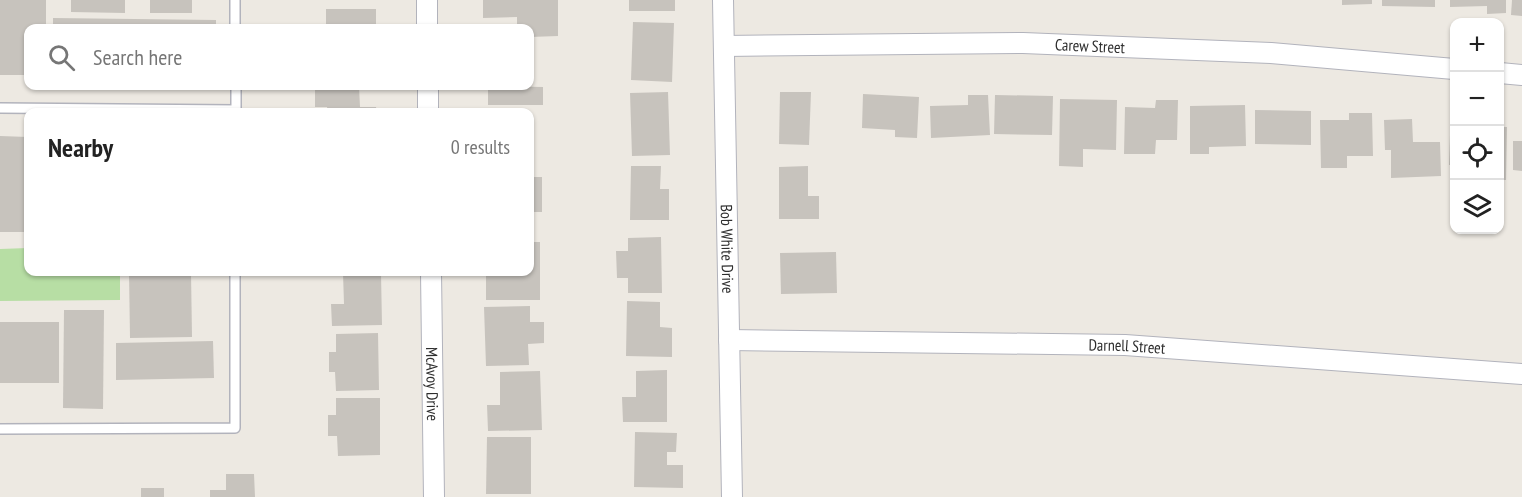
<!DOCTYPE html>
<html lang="en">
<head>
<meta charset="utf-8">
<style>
  body { margin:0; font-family:"PT Sans Narrow",sans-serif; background:#f2f2f2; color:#222 }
  .controls { position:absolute; right:18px; top:18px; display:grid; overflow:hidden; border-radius:12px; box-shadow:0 2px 4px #0004 }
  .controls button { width:54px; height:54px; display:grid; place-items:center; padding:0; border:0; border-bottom:2px solid #e0e0e0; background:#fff; color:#222; font:30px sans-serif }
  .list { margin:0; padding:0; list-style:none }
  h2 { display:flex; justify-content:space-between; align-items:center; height:78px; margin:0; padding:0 24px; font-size:26px }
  h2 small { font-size:20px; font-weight:400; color:#767676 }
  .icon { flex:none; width:33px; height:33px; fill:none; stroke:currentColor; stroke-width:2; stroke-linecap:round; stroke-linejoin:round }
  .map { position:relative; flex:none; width:1522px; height:497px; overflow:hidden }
  .search { position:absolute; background:#fff; box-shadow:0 2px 4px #0004; left:24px; top:24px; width:510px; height:66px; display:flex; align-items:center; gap:15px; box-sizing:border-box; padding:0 21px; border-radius:12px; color:#767676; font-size:22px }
  .panel { position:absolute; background:#fff; box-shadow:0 2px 4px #0004; left:24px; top:108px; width:510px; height:168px; border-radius:12px }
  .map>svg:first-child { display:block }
</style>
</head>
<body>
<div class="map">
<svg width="1522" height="497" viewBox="0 0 1522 497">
  <rect width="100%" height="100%" fill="#ede9e2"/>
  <polygon fill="#b7dea4" points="28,248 28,272 120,272 120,300 0,301 0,249"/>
  <g fill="#c7c3bd">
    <polygon points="0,0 46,0 46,28 28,28 28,75 0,75"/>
    <polygon points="71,0 125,0 125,13 71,12"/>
    <rect x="150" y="0" width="42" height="13"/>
    <polygon points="483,0 558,0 558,36 530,37 530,28 517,28 517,17 483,18"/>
    <rect x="629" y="0" width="46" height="11"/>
    <polygon points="1342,0 1372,0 1372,4 1342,5"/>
    <polygon points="1382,0 1435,0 1435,7 1382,6"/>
    <polygon points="1450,0 1506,0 1506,13 1487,14 1487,6 1450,7"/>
    <polygon points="1512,0 1522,0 1522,16 1511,15"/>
    <rect x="326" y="9" width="50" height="19"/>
    <polygon points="53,18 216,20 216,28 53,28"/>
    <polygon points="633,22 674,23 672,82 631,80"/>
    <polygon points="315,86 359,86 360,107 376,107 377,112 328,112 327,107 315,107"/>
    <polygon points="488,86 543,87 543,105 488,105"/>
    <polygon points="668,92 670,155 632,156 630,93"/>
    <polygon points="780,92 811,92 809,145 779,144"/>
    <polygon points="863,94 919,97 917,138 895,137 895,130 862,128"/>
    <polygon points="968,95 988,95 990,135 931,138 930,106 968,105"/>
    <polygon points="995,95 1053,96 1052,135 994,134"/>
    <polygon points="1060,99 1117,100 1116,150 1083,149 1083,167 1059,166"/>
    <polygon points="1156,100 1178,100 1177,140 1156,140 1155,154 1124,154 1125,107 1155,108"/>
    <polygon points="1245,105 1246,146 1209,147 1209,154 1190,154 1190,106"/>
    <polygon points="1255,110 1311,111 1311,145 1255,144"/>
    <polygon points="1349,113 1372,113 1373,156 1347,156 1347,168 1321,168 1320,120 1349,120"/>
    <polygon points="1412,119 1413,142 1440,142 1441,176 1391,178 1391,150 1385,150 1384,120"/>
    <polygon points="1500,127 1507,127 1506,180 1500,180"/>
    <polygon points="0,136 28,137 28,232 0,232"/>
    <polygon points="1450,136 1454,137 1454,165 1449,165"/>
    <polygon points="1513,141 1522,141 1522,171 1513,170"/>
    <polygon points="631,166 661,166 660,189 669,189 669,220 630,220"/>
    <polygon points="808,166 808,196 819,196 819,219 779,219 779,167"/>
    <rect x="530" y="177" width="12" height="35"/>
    <polygon points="661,237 662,293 628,293 628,278 617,278 616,251 628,251 628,238"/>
    <polygon points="530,242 540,242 540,300 486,300 486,276 500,276 499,272 530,272"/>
    <polygon points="836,252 837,293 781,294 780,253"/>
    <polygon points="129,272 191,272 192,337 130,338"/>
    <polygon points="343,273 381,273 382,325 332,326 331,304 344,304"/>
    <polygon points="627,301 660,302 660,327 672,328 672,357 626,356"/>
    <polygon points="530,306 530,322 544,322 544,343 528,344 529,365 486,366 484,307"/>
    <polygon points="64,310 104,310 103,409 63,408"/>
    <rect x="0" y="322" width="59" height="61"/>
    <polygon points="378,333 379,390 336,391 335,372 329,372 329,352 336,352 336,334"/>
    <polygon points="213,341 214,378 116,380 116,343"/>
    <polygon points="667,370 667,422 623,422 622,397 636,397 636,371"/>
    <polygon points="540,371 542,430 488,431 487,405 500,405 500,372"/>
    <polygon points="336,398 380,398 380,455 338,456 337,436 328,436 328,415 336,415"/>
    <polygon points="635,432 677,433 676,452 667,452 667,465 683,465 683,488 634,487"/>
    <polygon points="487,437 531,437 531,494 486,494"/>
    <polygon points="226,474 254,474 255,497 210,497 210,490 226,490"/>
    <rect x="141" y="488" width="23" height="9"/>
  </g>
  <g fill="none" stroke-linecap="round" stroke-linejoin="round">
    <defs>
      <g id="service">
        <polyline points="235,0 235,28"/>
        <polyline points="236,86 236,112"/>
        <polyline points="0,108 236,110"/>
        <polyline points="0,429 235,428 235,272"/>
      </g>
      <g id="minor">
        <polyline points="427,0 427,28"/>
        <path id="s1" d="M723 0 732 497"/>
        <path id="s2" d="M724 46 1023 43 1271 53 1454 69"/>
        <polyline points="1500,73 1522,75"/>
        <polyline points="428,86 428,112"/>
        <path id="s3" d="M431 272 434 497"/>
        <path id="s4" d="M729 340 1125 345 1522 374"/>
      </g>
    </defs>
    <use href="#service" stroke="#b2b3bc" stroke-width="12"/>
    <use href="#minor" stroke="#b2b3bc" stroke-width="22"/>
    <use href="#service" stroke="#fff" stroke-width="9"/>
    <use href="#minor" stroke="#fff" stroke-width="20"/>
  </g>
  <g text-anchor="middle" stroke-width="4.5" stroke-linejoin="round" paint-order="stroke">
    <g font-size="16" fill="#2e2e2e" stroke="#fff">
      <text dy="6" stroke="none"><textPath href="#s2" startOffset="366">Carew Street</textPath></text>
      <text dy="6" stroke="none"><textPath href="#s1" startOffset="249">Bob White Drive</textPath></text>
      <text dy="6" stroke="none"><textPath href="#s4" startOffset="398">Darnell Street</textPath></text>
      <text dy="6" stroke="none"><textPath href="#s3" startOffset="112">McAvoy Drive</textPath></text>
    </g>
  </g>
</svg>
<div class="controls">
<button>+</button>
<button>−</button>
<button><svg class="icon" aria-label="locate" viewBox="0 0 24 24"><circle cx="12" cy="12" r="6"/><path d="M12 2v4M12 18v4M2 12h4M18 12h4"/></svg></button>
<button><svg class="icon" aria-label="layers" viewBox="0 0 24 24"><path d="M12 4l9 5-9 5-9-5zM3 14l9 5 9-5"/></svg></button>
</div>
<div class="search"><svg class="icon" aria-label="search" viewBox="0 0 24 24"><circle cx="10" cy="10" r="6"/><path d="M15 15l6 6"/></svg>Search here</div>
<section class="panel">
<h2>Nearby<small>0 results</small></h2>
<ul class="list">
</ul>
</section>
</div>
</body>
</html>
